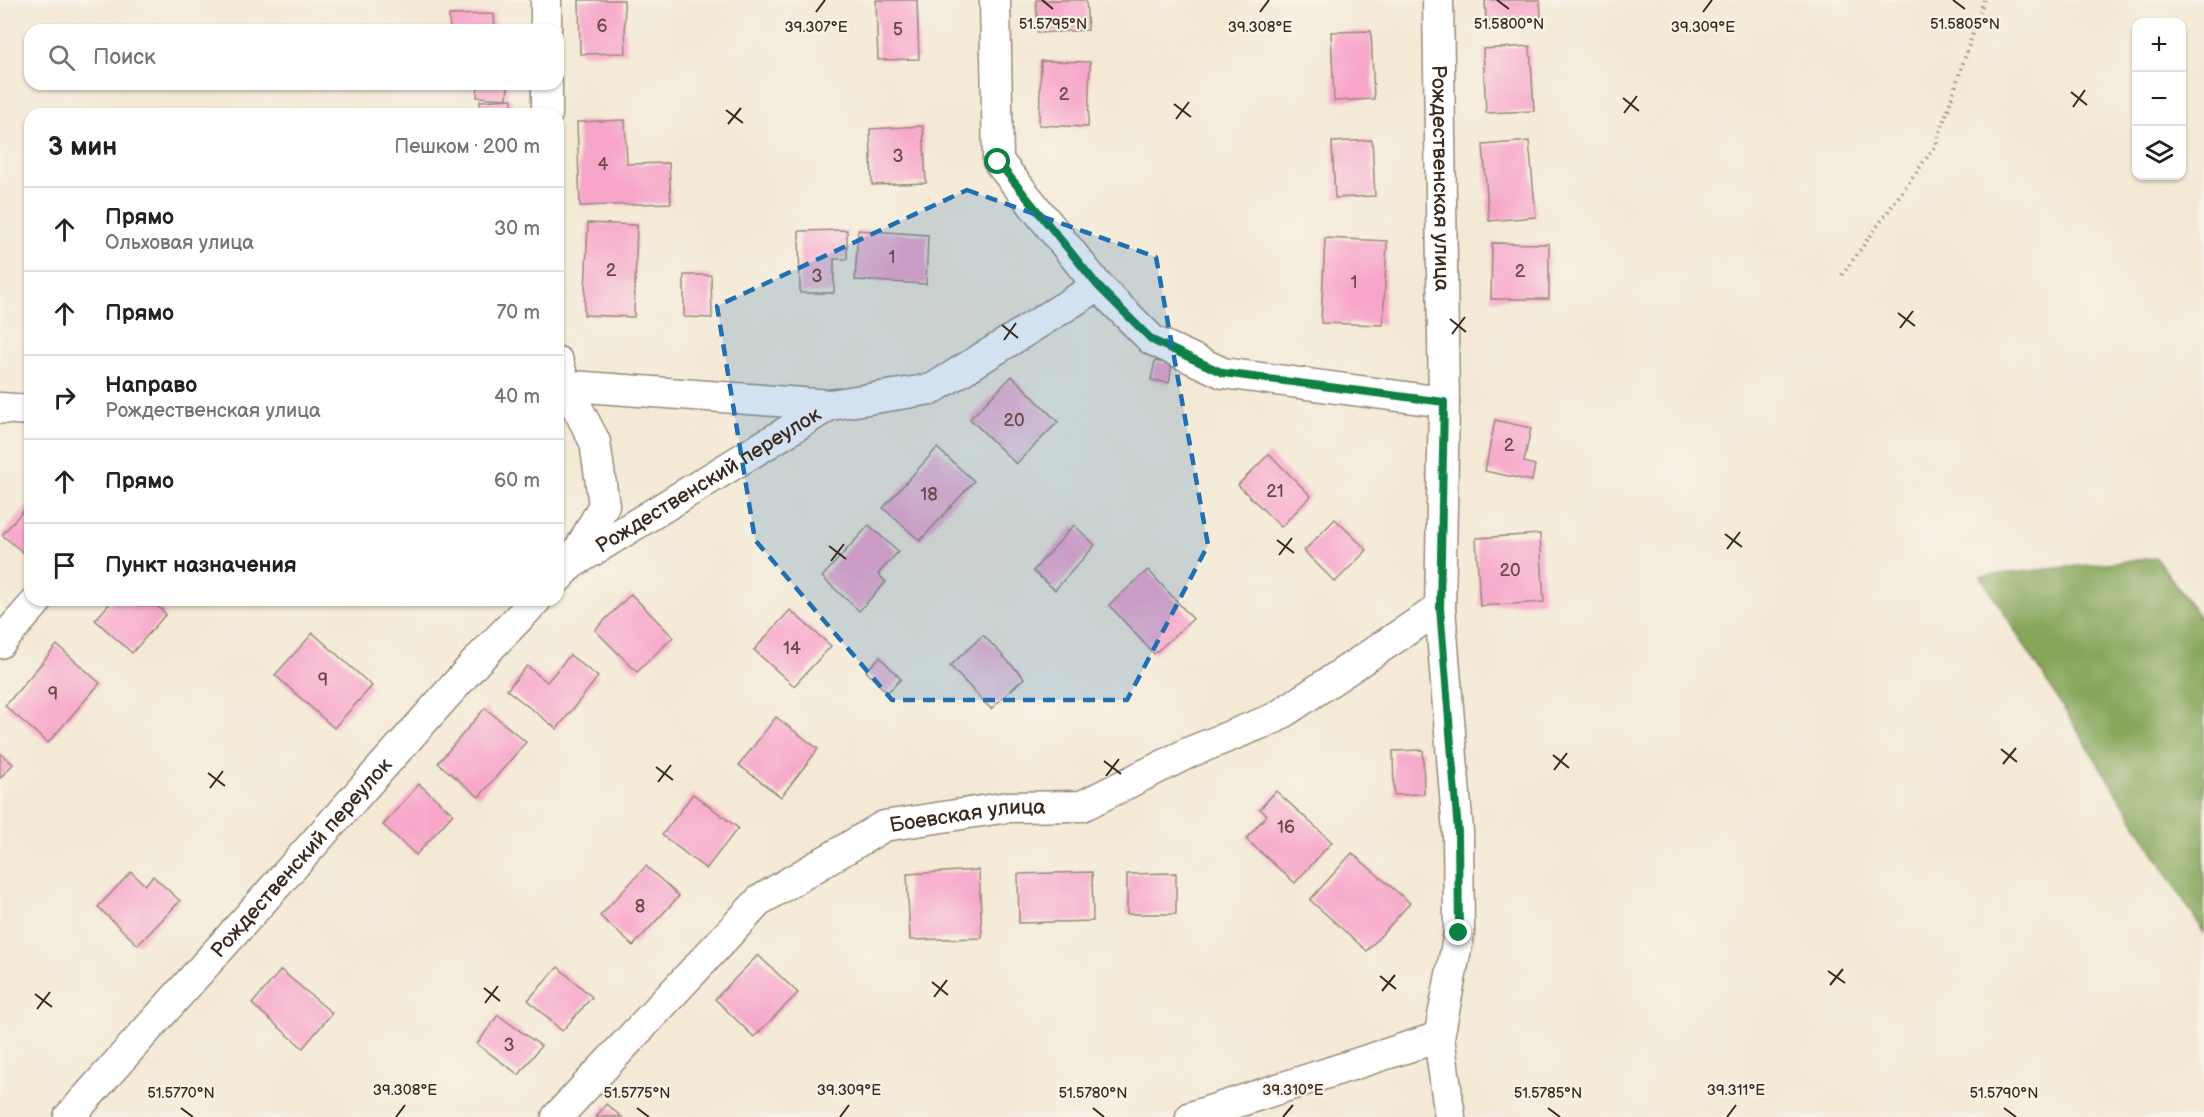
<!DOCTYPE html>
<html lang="ru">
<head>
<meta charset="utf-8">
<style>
  body { margin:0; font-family:"Balsamiq Sans",sans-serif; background:#f2f2f2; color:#202124 }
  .controls { position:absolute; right:18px; top:18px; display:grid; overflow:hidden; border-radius:12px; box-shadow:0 2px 4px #0004 }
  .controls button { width:54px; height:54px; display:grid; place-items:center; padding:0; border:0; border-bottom:2px solid #e0e0e0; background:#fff; color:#202124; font:30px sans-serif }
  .stop { position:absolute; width:18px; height:18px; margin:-14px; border:4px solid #0b8043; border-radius:50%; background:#fff }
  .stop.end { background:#0b8043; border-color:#fff; box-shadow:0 2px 6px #0008 }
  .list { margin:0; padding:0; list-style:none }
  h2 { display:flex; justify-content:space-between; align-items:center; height:78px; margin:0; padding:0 24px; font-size:26px }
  h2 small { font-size:20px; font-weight:400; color:#757577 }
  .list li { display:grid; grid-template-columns:39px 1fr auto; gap:18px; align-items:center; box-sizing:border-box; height:84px; padding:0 24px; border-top:2px solid #e0e0e0 }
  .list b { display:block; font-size:22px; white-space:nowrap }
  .list p { margin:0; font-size:20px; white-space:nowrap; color:#757577 }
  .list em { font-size:20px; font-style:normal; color:#757577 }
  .icon { flex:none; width:33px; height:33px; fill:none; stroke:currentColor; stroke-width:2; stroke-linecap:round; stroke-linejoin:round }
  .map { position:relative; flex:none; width:2204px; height:1117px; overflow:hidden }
  .search { position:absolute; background:#fff; box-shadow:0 2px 4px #0004; left:24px; top:24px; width:540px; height:66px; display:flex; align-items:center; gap:15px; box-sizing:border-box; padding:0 21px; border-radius:18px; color:#757577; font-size:22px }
  .panel { position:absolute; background:#fff; box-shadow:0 2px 4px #0004; left:24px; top:108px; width:540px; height:498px; border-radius:18px }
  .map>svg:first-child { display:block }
</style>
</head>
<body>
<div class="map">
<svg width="2204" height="1117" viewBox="0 0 2204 1117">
  <rect width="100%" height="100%" fill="#f7f3e8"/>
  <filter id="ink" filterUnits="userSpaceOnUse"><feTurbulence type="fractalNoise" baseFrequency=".0167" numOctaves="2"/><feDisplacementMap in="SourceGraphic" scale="12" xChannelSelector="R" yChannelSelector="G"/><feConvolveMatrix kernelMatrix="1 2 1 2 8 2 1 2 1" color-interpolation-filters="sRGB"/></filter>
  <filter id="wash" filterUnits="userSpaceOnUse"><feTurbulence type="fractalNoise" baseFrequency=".008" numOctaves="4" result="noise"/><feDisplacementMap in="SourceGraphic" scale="24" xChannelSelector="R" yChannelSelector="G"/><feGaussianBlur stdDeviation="1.35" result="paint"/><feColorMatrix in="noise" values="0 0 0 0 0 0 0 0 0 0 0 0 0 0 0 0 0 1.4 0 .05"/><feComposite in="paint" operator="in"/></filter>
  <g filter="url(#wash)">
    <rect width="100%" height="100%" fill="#f4e9d5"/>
    <polygon fill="#86a65a" stroke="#60683c" stroke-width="1.5" points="2156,558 2204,623 2204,933 1981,576"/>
    <g id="blocks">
      <g fill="#f7a6ca">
        <polygon points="579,0 624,0 626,53 580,54"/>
        <polygon points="876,0 917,0 919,59 878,60"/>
        <polygon points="1036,0 1086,0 1088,30 1038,33"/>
        <polygon points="1485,0 1540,0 1541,17 1486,20"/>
        <polygon points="494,14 495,30 450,30 449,15"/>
        <polygon points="1371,31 1374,99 1334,101 1331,32"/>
        <polygon points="1530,46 1534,111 1486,113 1483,49"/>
        <polygon points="1041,61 1090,62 1088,127 1039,125"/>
        <polygon points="478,84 508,84 507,99 477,97"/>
        <polygon points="512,99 512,114 480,114 480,101"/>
        <polygon points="625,120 627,164 669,163 671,203 580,206 577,122"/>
        <polygon points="923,126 926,183 872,185 870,129"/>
        <polygon points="1372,140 1375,196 1335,198 1332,142"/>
        <polygon points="1529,141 1536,217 1489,221 1483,145"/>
        <polygon points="588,223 637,225 634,317 584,315"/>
        <polygon points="847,230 847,259 834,259 834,293 800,293 799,231"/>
        <polygon points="858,230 928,235 926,284 855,280"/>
        <polygon points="1325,238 1387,241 1383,325 1321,323"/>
        <polygon points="1492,243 1549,244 1549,299 1491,299"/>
        <polygon points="684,275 711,275 712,318 684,317"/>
        <polygon points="1155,361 1172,364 1169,383 1151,380"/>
        <polygon points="1012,376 1058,422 1016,464 970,419"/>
        <polygon points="1495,420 1531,428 1524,462 1535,465 1532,481 1485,471"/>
        <polygon points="937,448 974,481 920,541 883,508"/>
        <polygon points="1269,454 1311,496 1281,527 1238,485"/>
        <polygon points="28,505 30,507 30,558 2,535"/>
        <polygon points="1335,519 1367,550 1335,582 1304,551"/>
        <polygon points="869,525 898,552 878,574 886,582 859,611 822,577"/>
        <polygon points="1074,525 1095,545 1055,590 1033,571"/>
        <polygon points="1540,534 1544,602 1480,606 1476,538"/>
        <polygon points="1148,570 1193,619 1154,654 1109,605"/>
        <polygon points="631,594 673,637 637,672 595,630"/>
        <polygon points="113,600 150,600 166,614 132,653 95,620"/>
        <polygon points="790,610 831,646 794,686 754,650"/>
        <polygon points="313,633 372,686 334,728 275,675"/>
        <polygon points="983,635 1024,678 991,709 950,666"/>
        <polygon points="57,645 100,683 48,743 5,706"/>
        <polygon points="570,655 598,677 557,729 507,690 527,666 547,682"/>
        <polygon points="880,657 901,679 887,693 866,671"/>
        <polygon points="485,708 526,742 479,797 438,763"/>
        <polygon points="776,717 818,749 781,797 739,765"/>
        <polygon points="1423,750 1424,794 1394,795 1393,751"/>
        <polygon points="0,753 13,764 0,778"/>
        <polygon points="419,784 453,814 416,855 383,825"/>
        <polygon points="1276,791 1332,842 1295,883 1246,839 1267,815 1260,809"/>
        <polygon points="693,794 738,828 706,869 662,835"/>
        <polygon points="1352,853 1410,903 1367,951 1310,900"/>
        <polygon points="646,866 679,896 633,946 600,916"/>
        <polygon points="979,870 982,938 910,940 907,874"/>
        <polygon points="131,872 145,885 153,876 180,901 138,945 98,907"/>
        <polygon points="1092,872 1093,921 1019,923 1018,874"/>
        <polygon points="1176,873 1176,914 1127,914 1127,874"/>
        <polygon points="758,955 798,993 754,1037 715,999"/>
        <polygon points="558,967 592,997 562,1031 528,1000"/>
        <polygon points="281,970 332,1013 303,1048 252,1004"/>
        <polygon points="498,1015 541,1046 519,1075 477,1044"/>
        <polygon points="606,1104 622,1117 596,1117"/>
      </g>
    </g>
  </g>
  <g filter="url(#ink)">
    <use href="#blocks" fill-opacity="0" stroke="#988a7a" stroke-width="1.5"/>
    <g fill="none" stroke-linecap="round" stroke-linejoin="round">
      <defs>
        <g id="street">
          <polyline points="546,0 546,30"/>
          <polyline points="995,0 998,161 1098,286"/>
          <path id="s1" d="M1438 0 1444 402 1440 608 1458 832 1459 933 1439 1037 1450 1117"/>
          <polyline points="547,84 547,114"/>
          <polyline points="558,362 565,384 595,442 604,505 573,561"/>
          <polyline points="558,385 830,405 932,389 1098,286 1152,340 1223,373 1444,402"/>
          <polyline points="0,408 30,410"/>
          <path id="s2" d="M558 578 571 564 830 405"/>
          <polyline points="0,643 38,600"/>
          <path id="s3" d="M69 1117 477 661 536 600"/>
          <path id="s4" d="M557 1117 760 900 884 826 1008 807 1082 806 1190 752 1275 718 1440 608"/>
          <polyline points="1191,1117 1439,1037"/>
        </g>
      </defs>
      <use href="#street" stroke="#988a7a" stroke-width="33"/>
      <polyline stroke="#988a7a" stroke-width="4" stroke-dasharray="1.5 4.5" stroke-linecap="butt" points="1842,275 1936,145 1984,0"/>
      <use href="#street" stroke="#fff" stroke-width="30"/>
    </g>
  </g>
  <g fill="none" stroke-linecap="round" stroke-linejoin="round" filter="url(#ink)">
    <polyline stroke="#0b8043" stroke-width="8" points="998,162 1098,286 1152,340 1223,373 1444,402 1440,608 1458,832 1459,933"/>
  </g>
  <path fill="#1f6fb2" fill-opacity="0.2" stroke="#1f6fb2" stroke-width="4.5" stroke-dasharray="12 8" stroke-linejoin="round" d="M967 190 1156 257 1208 545 1127 700H892L755 540 717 306Z"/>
  <path fill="none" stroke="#3b2a1e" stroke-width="2" d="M1042 0 1053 9M1497 0 1509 9M1953 0 1965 9M816 12 825 0M1260 12 1269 0M1703 12 1712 0M2071 92 2087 105M1623 98 1639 111M1174 104 1191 117M2073 107 2085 90M726 110 743 123M1624 113 1637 96M1176 119 1189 102M728 124 741 108M1898 313 1915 326M1450 319 1466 332M1002 325 1018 338M1900 328 1913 311M1452 334 1465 317M1004 340 1016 323M1725 534 1742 547M1277 540 1294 553M829 546 846 559M1727 549 1740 532M1279 555 1292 538M831 561 844 544M2001 749 2017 762M1553 755 1569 768M1104 761 1121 774M2003 764 2016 748M656 767 673 780M1554 770 1567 753M208 773 225 786M1106 776 1119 759M658 782 671 765M210 788 223 771M1828 971 1845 983M1380 976 1396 989M932 982 948 995M1830 985 1843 969M484 988 500 1001M1382 991 1395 975M35 994 52 1007M934 997 947 980M485 1003 498 986M37 1009 50 992M181 1108 193 1117M637 1108 649 1117M1093 1108 1104 1117M1548 1108 1560 1117M2004 1108 2016 1117M396 1117 405 1105M840 1117 849 1105M1283 1117 1293 1105M1727 1117 1736 1105"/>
  <g text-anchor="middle" stroke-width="4.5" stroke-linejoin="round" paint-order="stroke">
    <g font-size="18" fill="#6a4949">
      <text x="602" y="32">6</text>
      <text x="898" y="35">5</text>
      <text x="1064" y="100">2</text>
      <text x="898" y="162">3</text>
      <text x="603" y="170">4</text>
      <text x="892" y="263">1</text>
      <text x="611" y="276">2</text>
      <text x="1520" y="277">2</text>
      <text x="817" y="282">3</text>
      <text x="1354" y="288">1</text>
      <text x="1014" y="426">20</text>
      <text x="1509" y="451">2</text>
      <text x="1275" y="497">21</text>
      <text x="929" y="500">18</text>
      <text x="1510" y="576">20</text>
      <text x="792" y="654">14</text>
      <text x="323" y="686">9</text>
      <text x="53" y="700">9</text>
      <text x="1286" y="833">16</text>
      <text x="640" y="912">8</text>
      <text x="509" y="1051">3</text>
    </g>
    <g font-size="21" fill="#3b2a1e" stroke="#f7f3e8">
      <text dy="7" stroke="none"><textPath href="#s1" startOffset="178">Рождественская улица</textPath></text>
      <text dy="7" stroke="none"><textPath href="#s2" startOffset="180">Рождественский переулок</textPath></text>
      <text dy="7" stroke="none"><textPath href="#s4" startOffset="526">Боевская улица</textPath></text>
      <text dy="7" stroke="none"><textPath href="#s3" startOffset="348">Рождественский переулок</textPath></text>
    </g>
  </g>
  <g font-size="15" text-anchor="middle" fill="#3b2a1e" stroke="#f7f3e8" stroke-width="4.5" stroke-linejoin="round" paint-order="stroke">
    <text x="1965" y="29">51.5805°N</text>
    <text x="1053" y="29">51.5795°N</text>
    <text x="1509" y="29">51.5800°N</text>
    <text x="816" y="32">39.307°E</text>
    <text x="1260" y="32">39.308°E</text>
    <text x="1703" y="32">39.309°E</text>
    <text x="405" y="1095">39.308°E</text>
    <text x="849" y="1095">39.309°E</text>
    <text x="1293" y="1095">39.310°E</text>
    <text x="1736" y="1095">39.311°E</text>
    <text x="181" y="1098">51.5770°N</text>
    <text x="637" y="1098">51.5775°N</text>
    <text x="1093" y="1098">51.5780°N</text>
    <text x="1548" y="1098">51.5785°N</text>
    <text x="2004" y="1098">51.5790°N</text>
  </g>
</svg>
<div class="controls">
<button>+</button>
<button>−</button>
<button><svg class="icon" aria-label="layers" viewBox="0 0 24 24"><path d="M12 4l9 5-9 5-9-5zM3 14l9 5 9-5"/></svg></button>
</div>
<div class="stop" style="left:998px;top:162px"></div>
<div class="stop end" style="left:1459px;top:933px"></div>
<div class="search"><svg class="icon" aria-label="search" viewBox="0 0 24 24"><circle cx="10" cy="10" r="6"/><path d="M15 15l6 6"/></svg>Поиск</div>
<section class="panel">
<h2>3 мин<small>Пешком · 200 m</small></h2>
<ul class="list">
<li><svg class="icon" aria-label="ahead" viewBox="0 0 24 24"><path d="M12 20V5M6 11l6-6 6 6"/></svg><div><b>Прямо</b><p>Ольховая улица</p></div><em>30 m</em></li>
<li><svg class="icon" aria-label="ahead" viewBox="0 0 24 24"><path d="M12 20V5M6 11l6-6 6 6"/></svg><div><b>Прямо</b></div><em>70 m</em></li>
<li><svg class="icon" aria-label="right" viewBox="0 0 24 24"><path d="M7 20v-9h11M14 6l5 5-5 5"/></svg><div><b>Направо</b><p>Рождественская улица</p></div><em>40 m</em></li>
<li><svg class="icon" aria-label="ahead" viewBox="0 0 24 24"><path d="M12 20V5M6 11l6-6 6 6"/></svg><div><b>Прямо</b></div><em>60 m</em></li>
<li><svg class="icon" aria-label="arrive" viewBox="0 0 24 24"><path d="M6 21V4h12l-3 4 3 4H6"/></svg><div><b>Пункт назначения</b></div></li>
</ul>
</section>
</div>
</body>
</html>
